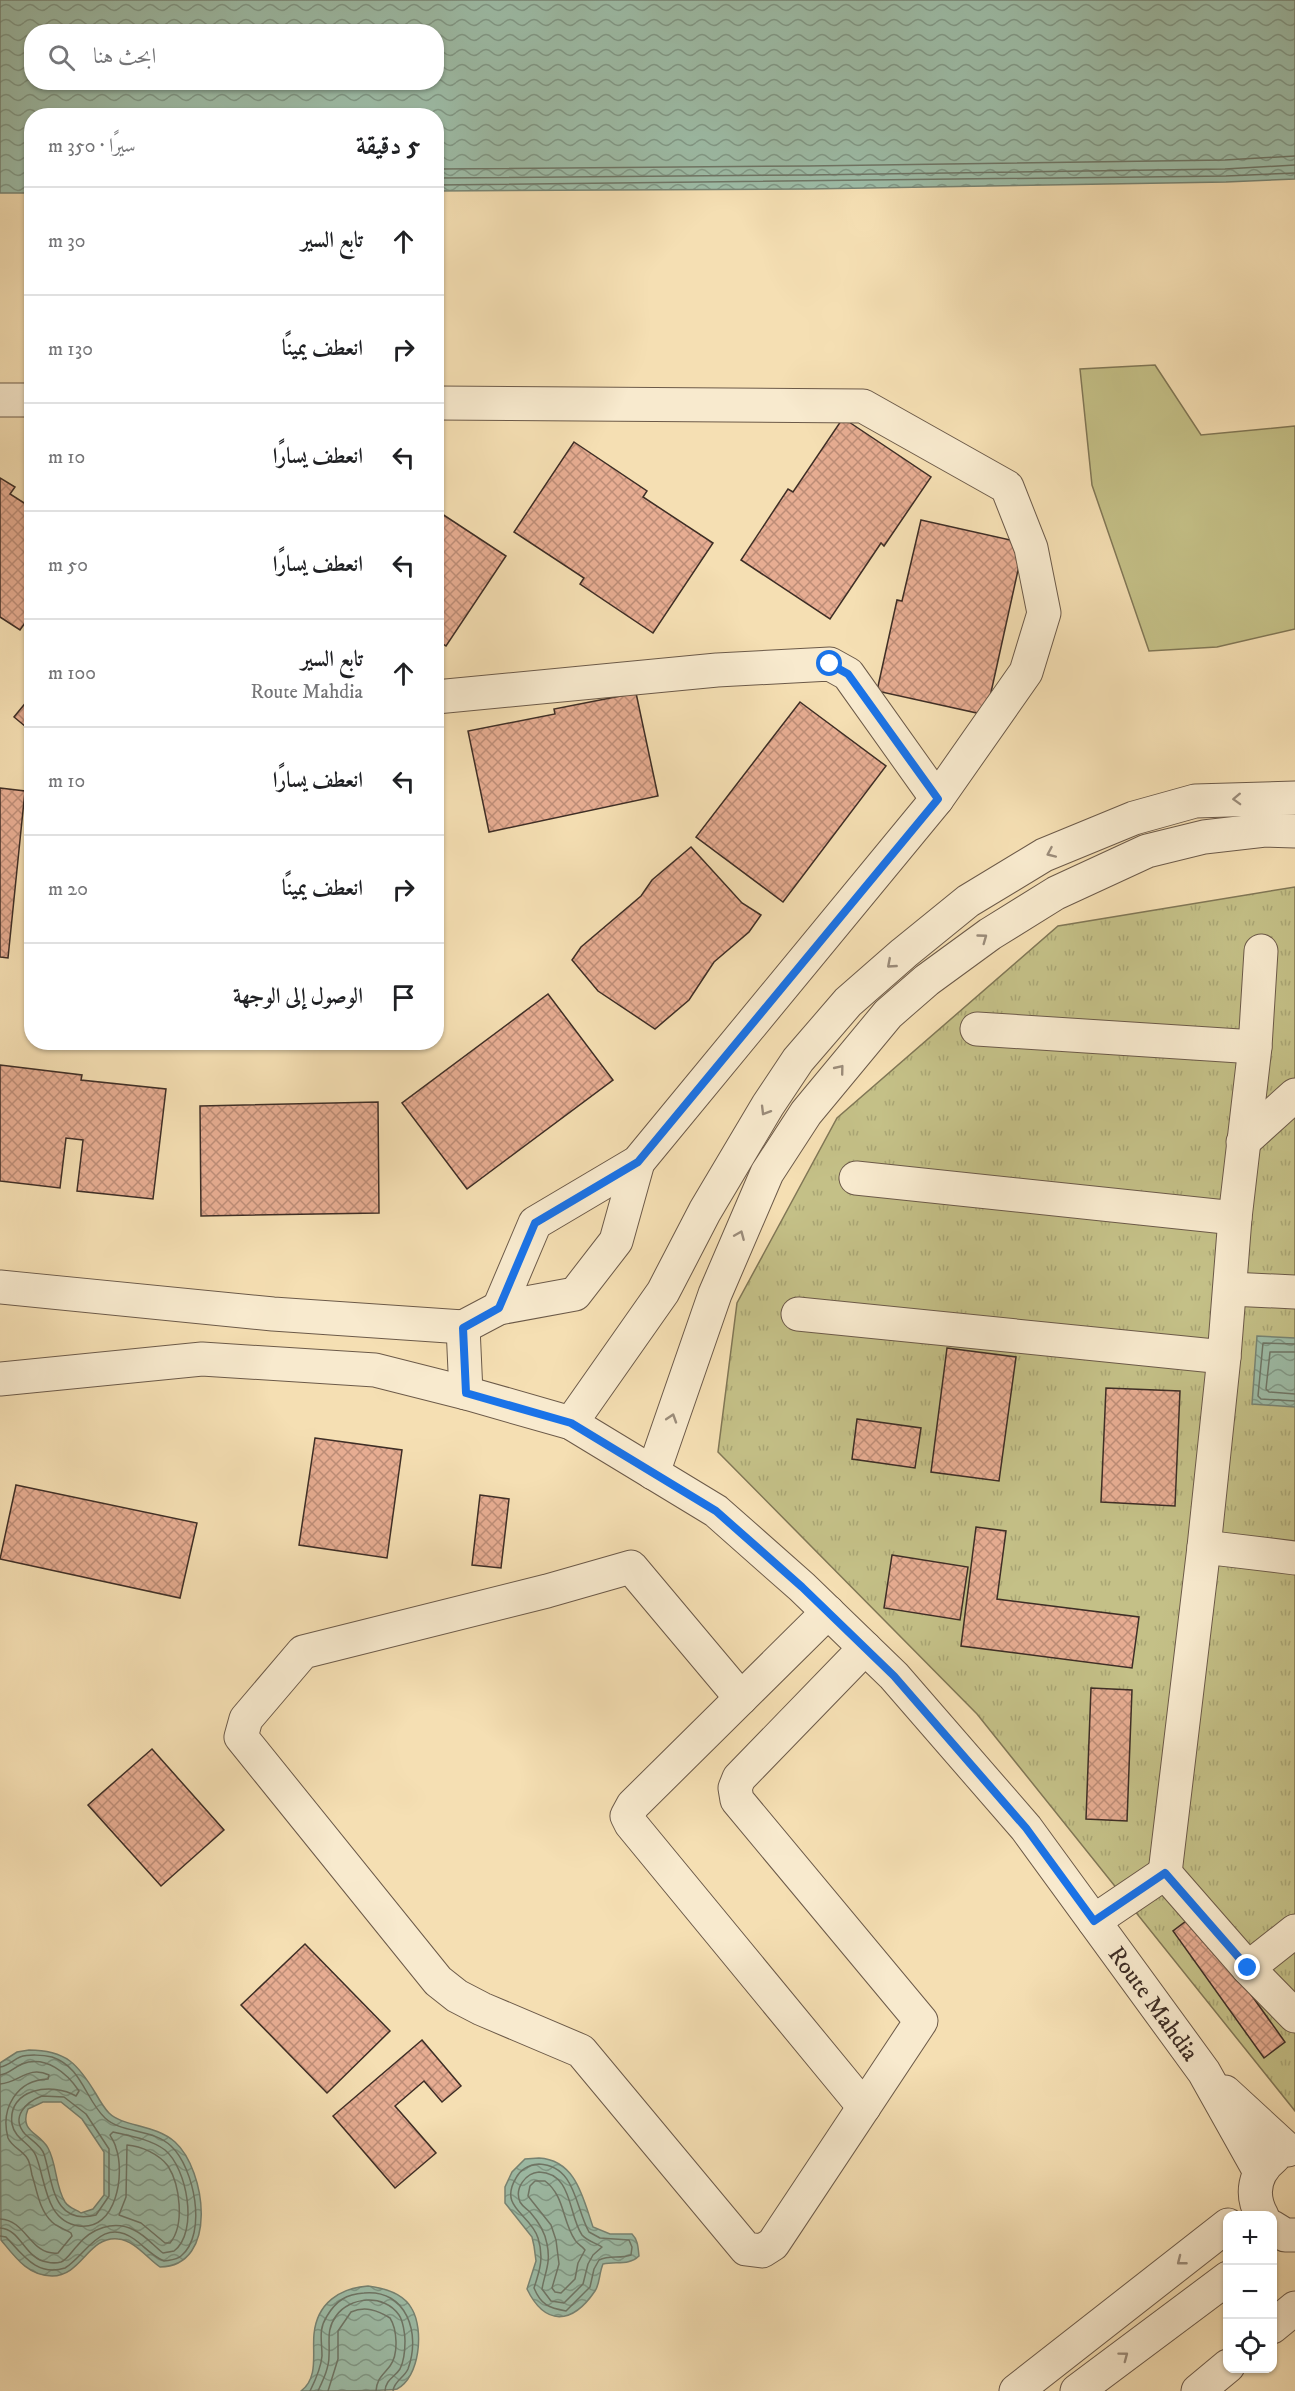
<!DOCTYPE html>
<html lang="ar">
<head>
<meta charset="utf-8">
<style>
  body { margin:0; font-family:"IM FELL DW Pica",Amiri,serif; background:#f2f2f2; color:#202124; direction:rtl }
  .controls { position:absolute; right:18px; bottom:18px; display:grid; overflow:hidden; border-radius:12px; box-shadow:0 2px 4px #0004 }
  .controls button { width:54px; height:54px; display:grid; place-items:center; padding:0; border:0; border-bottom:2px solid #e0e0e0; background:#fff; color:#202124; font:30px sans-serif }
  .stop { position:absolute; width:18px; height:18px; margin:-14px; border:4px solid #1a73e8; border-radius:50%; background:#fff }
  .stop.end { background:#1a73e8; border-color:#fff; box-shadow:0 2px 6px #0008 }
  .list { margin:0; padding:0; list-style:none }
  h2 { display:flex; justify-content:space-between; align-items:center; height:78px; margin:0; padding:0 24px; font-size:26px }
  h2 small { font-size:20px; font-weight:400; color:#757577 }
  .list li { display:grid; grid-template-columns:39px 1fr auto; gap:18px; align-items:center; box-sizing:border-box; height:108px; padding:0 24px; border-top:2px solid #e0e0e0 }
  .list b { display:block; font-size:22px; white-space:nowrap }
  .list p { margin:0; font-size:20px; white-space:nowrap; color:#757577 }
  .list em { font-size:20px; font-style:normal; color:#757577 }
  .icon { flex:none; width:33px; height:33px; fill:none; stroke:currentColor; stroke-width:2; stroke-linecap:round; stroke-linejoin:round }
  .map { position:relative; flex:none; width:1295px; height:2391px; overflow:hidden; direction:ltr }
  .search { position:absolute; background:#fff; box-shadow:0 2px 4px #0004; left:24px; top:24px; width:420px; height:66px; display:flex; align-items:center; gap:15px; box-sizing:border-box; padding:0 21px; border-radius:24px; color:#757577; font-size:22px }
  .panel { position:absolute; background:#fff; box-shadow:0 2px 4px #0004; left:24px; top:108px; width:420px; height:942px; border-radius:24px; direction:rtl }
  .map>svg:first-child { display:block }
</style>
</head>
<body>
<div class="map">
<svg width="1295" height="2391" viewBox="0 0 1295 2391">
  <defs>
    <pattern id="park-tufts" width="24" height="20" patternUnits="userSpaceOnUse" patternTransform="scale(1.5)"><rect width="24" height="20" fill="#c4c087"/><path d="M3 7l-1-3M5 7V3M7 7l1-3M15 17l-1-3M17 17v-4M19 17l1-3" fill="none" stroke="#a9a574"/></pattern>
    <pattern id="water-waves" width="16" height="10" patternUnits="userSpaceOnUse" patternTransform="scale(1.5)"><rect width="16" height="10" fill="#9dbda8"/><path d="M0 5q4-4 8 0t8 0" fill="none" stroke="#819a89"/></pattern>
    <pattern id="building-cross-hatch" width="8" height="8" patternUnits="userSpaceOnUse" patternTransform="scale(1.5)"><rect width="8" height="8" fill="#e7ad92"/><path d="M0 0l8 8M0 8l8-8" fill="none" stroke="#bd8d77"/></pattern>
  </defs>
  <rect width="100%" height="100%" fill="#f5dfb3"/>
  <filter id="stains"><feTurbulence type="fractalNoise" baseFrequency=".00333" numOctaves="4"/><feColorMatrix values="0 0 0 0 .2 0 0 0 0 .09 0 0 0 0 .02 0 0 0 .5 -.17"/></filter>
  <radialGradient id="worn" r=".72"><stop offset=".6" stop-color="#630" stop-opacity="0"/><stop offset="1" stop-color="#630" stop-opacity=".3"/></radialGradient>
  <polygon fill="#c4c087" stroke="#817756" stroke-width="1.5" points="1155,365 1201,435 1295,426 1295,629 1217,647 1149,651 1092,485 1080,369"/>
  <polygon fill="url(#park-tufts)" stroke="#817756" stroke-width="1.5" points="1295,887 1295,2111 977,1714 718,1452 737,1303 837,1118 1058,926"/>
  <g fill="url(#water-waves)" stroke="#778474" stroke-width="1.5" fill-rule="evenodd">
    <path d="M0 0H1295V179L1226 182 808 189 437 191 436 116H32L31 193H0ZM32 32H436V82H32Z"/>
    <polygon points="1257,1336 1295,1338 1295,1407 1252,1404"/>
    <path d="M29 2050C66 2050 78 2064 96 2094 100 2101 104 2108 109 2113 123 2127 155 2124 175 2142 206 2170 219 2266 160 2267 148 2259 134 2240 118 2239 88 2236 82 2276 52 2276 28 2276 15 2257 1 2240L0 2063 17 2052ZM43 2102H61L82 2119 104 2152V2195L93 2209 81 2213C75 2209 69 2208 65 2202 55 2186 57 2164 48 2148 39 2132 19 2132 28 2109Z"/>
    <path d="M539 2158C576 2160 583 2198 593 2227L610 2234H632C638 2240 638 2247 639 2256 629 2266 616 2261 603 2264 599 2273 600 2284 595 2291 572 2325 545 2326 527 2289L536 2261 534 2246 532 2237 505 2203V2187L512 2172 525 2159Z"/>
    <path d="M368 2286C384 2288 404 2294 412 2309 424 2330 420 2377 397 2389 389 2391 315 2391 301 2391 319 2378 312 2352 314 2334 317 2303 340 2288 368 2286Z"/>
  </g>
  <g fill="none" stroke-linecap="round" stroke-linejoin="round">
    <g stroke="#6e7667" stroke-width="1.5">
      <polyline points="436,169 808,166 1225,160 1295,156"/>
      <polyline points="436,178 808,175 1225,169 1295,165"/>
      <polyline points="436,185 1226,176 1295,173"/>
      <polyline points="1295,1344 1263,1343 1258,1396 1261,1399 1295,1401"/>
      <polyline points="1295,1352 1270,1352 1266,1389 1269,1392 1295,1394"/>
      <path d="M0 2067C8 2066 13 2060 20 2057 29 2054 43 2055 52 2057 82 2067 85 2099 105 2118 122 2134 152 2128 171 2146 194 2167 208 2234 181 2256 177 2260 169 2260 164 2261 152 2256 144 2246 134 2239 102 2216 86 2255 65 2268 37 2277 23 2255 6 2237L0 2236"/>
      <path d="M0 2075C9 2074 13 2068 22 2064 46 2055 67 2073 79 2091L76 2096C53 2082 7 2088 12 2124 15 2140 31 2143 36 2156 46 2181 45 2221 79 2226 117 2231 125 2173 116 2148 115 2143 112 2139 110 2135L113 2132C130 2136 150 2139 165 2150 187 2168 199 2232 174 2251L163 2253C154 2246 145 2235 134 2230 114 2220 91 2228 77 2246 72 2251 67 2260 61 2262 57 2263 51 2263 47 2262 25 2259 21 2229 0 2228"/>
      <path d="M0 2084C19 2083 28 2065 49 2075L48 2079C17 2080 0 2108 8 2138 12 2147 22 2150 27 2158 30 2162 31 2170 32 2175 37 2190 39 2210 52 2222 57 2227 65 2229 71 2233L72 2236 58 2253C30 2256 27 2220 0 2219"/>
      <path d="M42 2096 64 2097 86 2114 109 2149V2196L96 2215C53 2226 53 2183 44 2154 41 2145 32 2141 25 2134 10 2117 26 2102 42 2096Z"/>
      <path d="M127 2145C141 2146 159 2154 168 2166 180 2185 185 2225 170 2243H165L141 2223 119 2215 126 2197Z"/>
      <path d="M539 2164C576 2166 575 2207 589 2232L600 2238 629 2240 632 2247 631 2255C620 2259 610 2255 599 2260L594 2269 590 2287 566 2311C549 2308 541 2305 534 2288 540 2270 544 2257 538 2238 531 2214 498 2208 516 2178 521 2168 529 2165 539 2164Z"/>
      <path d="M539 2172C573 2173 568 2215 582 2235 587 2241 596 2243 602 2247L593 2255 588 2264 583 2284 564 2303 551 2301 542 2289C545 2272 551 2263 547 2244 545 2232 538 2221 530 2212 526 2208 523 2207 520 2202 514 2188 526 2173 539 2172Z"/>
      <path d="M535 2181H545C565 2196 562 2221 575 2240 577 2244 582 2246 585 2250L578 2263 575 2279 561 2293 555 2292 552 2288 559 2264 556 2240 551 2225 528 2196 530 2186Z"/>
      <path d="M310 2391C315 2381 321 2368 322 2356 322 2340 318 2330 327 2316 336 2301 346 2294 364 2293 407 2289 421 2334 408 2369 404 2378 394 2381 393 2391"/>
      <path d="M318 2391C323 2380 329 2368 329 2356 330 2340 326 2330 336 2316 349 2297 384 2293 399 2315 403 2321 405 2334 405 2341 405 2350 404 2361 400 2369 394 2378 386 2379 385 2391"/>
      <path d="M328 2391 338 2359V2331L351 2312C365 2306 377 2310 390 2318 397 2329 399 2354 390 2366 383 2375 377 2378 376 2391"/>
    </g>
  </g>
  <g fill="url(#building-cross-hatch)" stroke="#3e2e26" stroke-width="1.5">
    <polygon points="843,418 931,477 884,546 881,543 830,619 741,560 788,489 793,492"/>
    <polygon points="574,442 647,491 643,497 713,543 653,633 580,584 584,578 514,532"/>
    <polygon points="0,478 15,487 10,494 32,508 32,613 20,630 0,617"/>
    <polygon points="436,510 506,556 446,646 436,640"/>
    <polygon points="921,520 1024,543 986,715 877,691 897,600 902,601"/>
    <polygon points="636,693 658,796 489,832 468,731 555,714 554,709"/>
    <polygon points="32,695 32,732 14,717"/>
    <polygon points="800,702 886,766 783,902 696,837"/>
    <polygon points="0,788 25,791 8,958 0,957"/>
    <polygon points="691,847 742,903 761,915 749,932 714,962 689,1000 655,1029 598,991 572,960 581,947 641,896 652,880"/>
    <polygon points="548,994 613,1080 467,1189 402,1103"/>
    <polygon points="0,1065 82,1075 81,1080 166,1089 153,1199 77,1191 83,1140 66,1138 60,1188 0,1181"/>
    <polygon points="378,1102 379,1213 201,1216 200,1106"/>
    <polygon points="947,1348 1016,1357 999,1481 931,1472"/>
    <polygon points="1106,1388 1180,1391 1175,1506 1101,1502"/>
    <polygon points="857,1419 921,1428 915,1468 852,1459"/>
    <polygon points="315,1438 402,1450 387,1558 299,1545"/>
    <polygon points="16,1485 197,1523 180,1598 0,1559"/>
    <polygon points="480,1495 509,1499 501,1568 472,1565"/>
    <polygon points="976,1527 1006,1531 997,1599 1139,1617 1132,1668 961,1646"/>
    <polygon points="892,1555 968,1567 960,1620 884,1608"/>
    <polygon points="1091,1688 1132,1690 1127,1821 1086,1819"/>
    <polygon points="152,1749 224,1830 161,1886 88,1805"/>
    <polygon points="1194,1915 1285,2042 1264,2058 1173,1931"/>
    <polygon points="305,1944 390,2031 327,2093 241,2005"/>
    <polygon points="422,2040 461,2086 442,2102 424,2081 395,2106 436,2153 395,2188 333,2116"/>
  </g>
  <g fill="none" stroke-linecap="round" stroke-linejoin="round">
    <defs>
      <g id="minor">
        <polyline points="0,400 32,400"/>
        <polyline points="436,403 863,406 1007,487 1031,548 1044,613 1026,672 937,799 638,1162 535,1223 499,1308"/>
        <polyline points="436,697 717,670 830,664 848,674 937,799"/>
        <polyline points="977,1029 1255,1047"/>
        <polyline points="1243,1142 1295,1095"/>
        <polyline points="856,1178 1235,1218"/>
        <polyline points="0,1287 273,1314 463,1327"/>
        <polyline points="1230,1289 1295,1292"/>
        <polyline points="798,1314 1224,1357"/>
        <path id="s1" d="M0 1379 202 1359 375 1370 466 1393 571 1423 716 1511 802 1587 894 1676 1026 1828 1204 2072 1260 2172"/>
        <polyline points="466,1393 463,1327 499,1308 575,1294 616,1241 638,1162"/>
        <polyline points="571,1423 663,1292 705,1211 768,1105 798,1060 848,1002 904,953 968,901 1044,855 1134,818 1195,801 1295,798"/>
        <polyline points="653,1473 715,1294 767,1173 806,1113 888,1014 927,980 990,934 1056,893 1147,851 1204,837 1265,830 1295,831"/>
        <polyline points="1204,1547 1224,1357 1235,1218 1255,1047 1261,951"/>
        <polyline points="828,1612 633,1805 627,1816 631,1824 864,2107"/>
        <polyline points="741,1698 631,1567 547,1591 303,1652 246,1719 241,1737 438,1981 457,1996 482,2009 581,2051 746,2249 762,2251 773,2244 921,2021 737,1800 735,1788 739,1778 865,1648"/>
        <polyline points="1165,1873 1204,1547 1295,1558"/>
        <polyline points="1094,1921 1165,1873 1248,1968 1295,1931"/>
        <polyline points="1248,1968 1295,2016"/>
        <polyline points="1225,2092 1288,2150"/>
        <path d="M1262 2216C1250 2194 1254 2173 1274 2157"/>
        <polyline points="1272,2227 1285,2235 1295,2235"/>
        <polyline points="1272,2327 1295,2308"/>
        <polyline points="1016,2391 1228,2225"/>
        <polyline points="1077,2391 1228,2278"/>
        <polyline points="1198,2391 1228,2366"/>
      </g>
    </defs>
    <use href="#minor" stroke="#6c5a49" stroke-width="35"/>
    <use href="#minor" stroke="#f8eace" stroke-width="33"/>
  </g>
  <defs><path id="oneway-chevron" d="M-2-3.5L2.5 0L-2 3.5" fill="none" stroke-width="1.6" stroke-linecap="round" stroke-linejoin="round" transform="scale(1.5)"/></defs>
  <g stroke="#9b8c7a">
    <use href="#oneway-chevron" transform="translate(1237 799) rotate(178)"/>
    <use href="#oneway-chevron" transform="translate(1051 853) rotate(156)"/>
    <use href="#oneway-chevron" transform="translate(983 938) rotate(-36)"/>
    <use href="#oneway-chevron" transform="translate(891 964) rotate(139)"/>
    <use href="#oneway-chevron" transform="translate(840 1069) rotate(-51)"/>
    <use href="#oneway-chevron" transform="translate(765 1111) rotate(121)"/>
    <use href="#oneway-chevron" transform="translate(740 1235) rotate(-67)"/>
    <use href="#oneway-chevron" transform="translate(672 1418) rotate(-72)"/>
    <use href="#oneway-chevron" transform="translate(1181 2261) rotate(142)"/>
    <use href="#oneway-chevron" transform="translate(1124 2356) rotate(-37)"/>
  </g>
  <g fill="none" stroke-linecap="round" stroke-linejoin="round">
    <polyline stroke="#1a73e8" stroke-width="8" points="830,664 848,674 938,799 638,1162 535,1223 499,1308 463,1328 466,1393 571,1423 716,1511 802,1587 894,1676 1026,1828 1094,1921 1165,1873 1248,1968"/>
  </g>
  <g text-anchor="middle" stroke-width="6" stroke-linejoin="round" paint-order="stroke">
    <g font-size="24" fill="#3e2e26" stroke="#f8eace">
      <text dy="8" stroke="none"><textPath href="#s1" startOffset="1410">Route Mahdia</textPath></text>
    </g>
  </g>
  <rect width="100%" height="100%" filter="url(#stains)"/>
  <rect width="100%" height="100%" fill="url(#worn)"/>
</svg>
<div class="controls">
<button>+</button>
<button>−</button>
<button><svg class="icon" aria-label="locate" viewBox="0 0 24 24"><circle cx="12" cy="12" r="6"/><path d="M12 2v4M12 18v4M2 12h4M18 12h4"/></svg></button>
</div>
<div class="stop" style="left:830px;top:664px"></div>
<div class="stop end" style="left:1248px;top:1968px"></div>
<div class="search"><svg class="icon" aria-label="search" viewBox="0 0 24 24"><circle cx="10" cy="10" r="6"/><path d="M15 15l6 6"/></svg>ابحث هنا</div>
<section class="panel">
<h2>5 دقيقة<small>سيرًا · 350 m</small></h2>
<ul class="list">
<li><svg class="icon" aria-label="ahead" viewBox="0 0 24 24"><path d="M12 20V5M6 11l6-6 6 6"/></svg><div><b>تابع السير</b></div><em>30 m</em></li>
<li><svg class="icon" aria-label="right" viewBox="0 0 24 24"><path d="M7 20v-9h11M14 6l5 5-5 5"/></svg><div><b>انعطف يمينًا</b></div><em>130 m</em></li>
<li><svg class="icon" aria-label="left" viewBox="0 0 24 24"><path d="M17 20v-9H6M10 6l-5 5 5 5"/></svg><div><b>انعطف يسارًا</b></div><em>10 m</em></li>
<li><svg class="icon" aria-label="left" viewBox="0 0 24 24"><path d="M17 20v-9H6M10 6l-5 5 5 5"/></svg><div><b>انعطف يسارًا</b></div><em>50 m</em></li>
<li><svg class="icon" aria-label="ahead" viewBox="0 0 24 24"><path d="M12 20V5M6 11l6-6 6 6"/></svg><div><b>تابع السير</b><p>Route Mahdia</p></div><em>100 m</em></li>
<li><svg class="icon" aria-label="left" viewBox="0 0 24 24"><path d="M17 20v-9H6M10 6l-5 5 5 5"/></svg><div><b>انعطف يسارًا</b></div><em>10 m</em></li>
<li><svg class="icon" aria-label="right" viewBox="0 0 24 24"><path d="M7 20v-9h11M14 6l5 5-5 5"/></svg><div><b>انعطف يمينًا</b></div><em>20 m</em></li>
<li><svg class="icon" aria-label="arrive" viewBox="0 0 24 24"><path d="M6 21V4h12l-3 4 3 4H6"/></svg><div><b>الوصول إلى الوجهة</b></div></li>
</ul>
</section>
</div>
</body>
</html>
